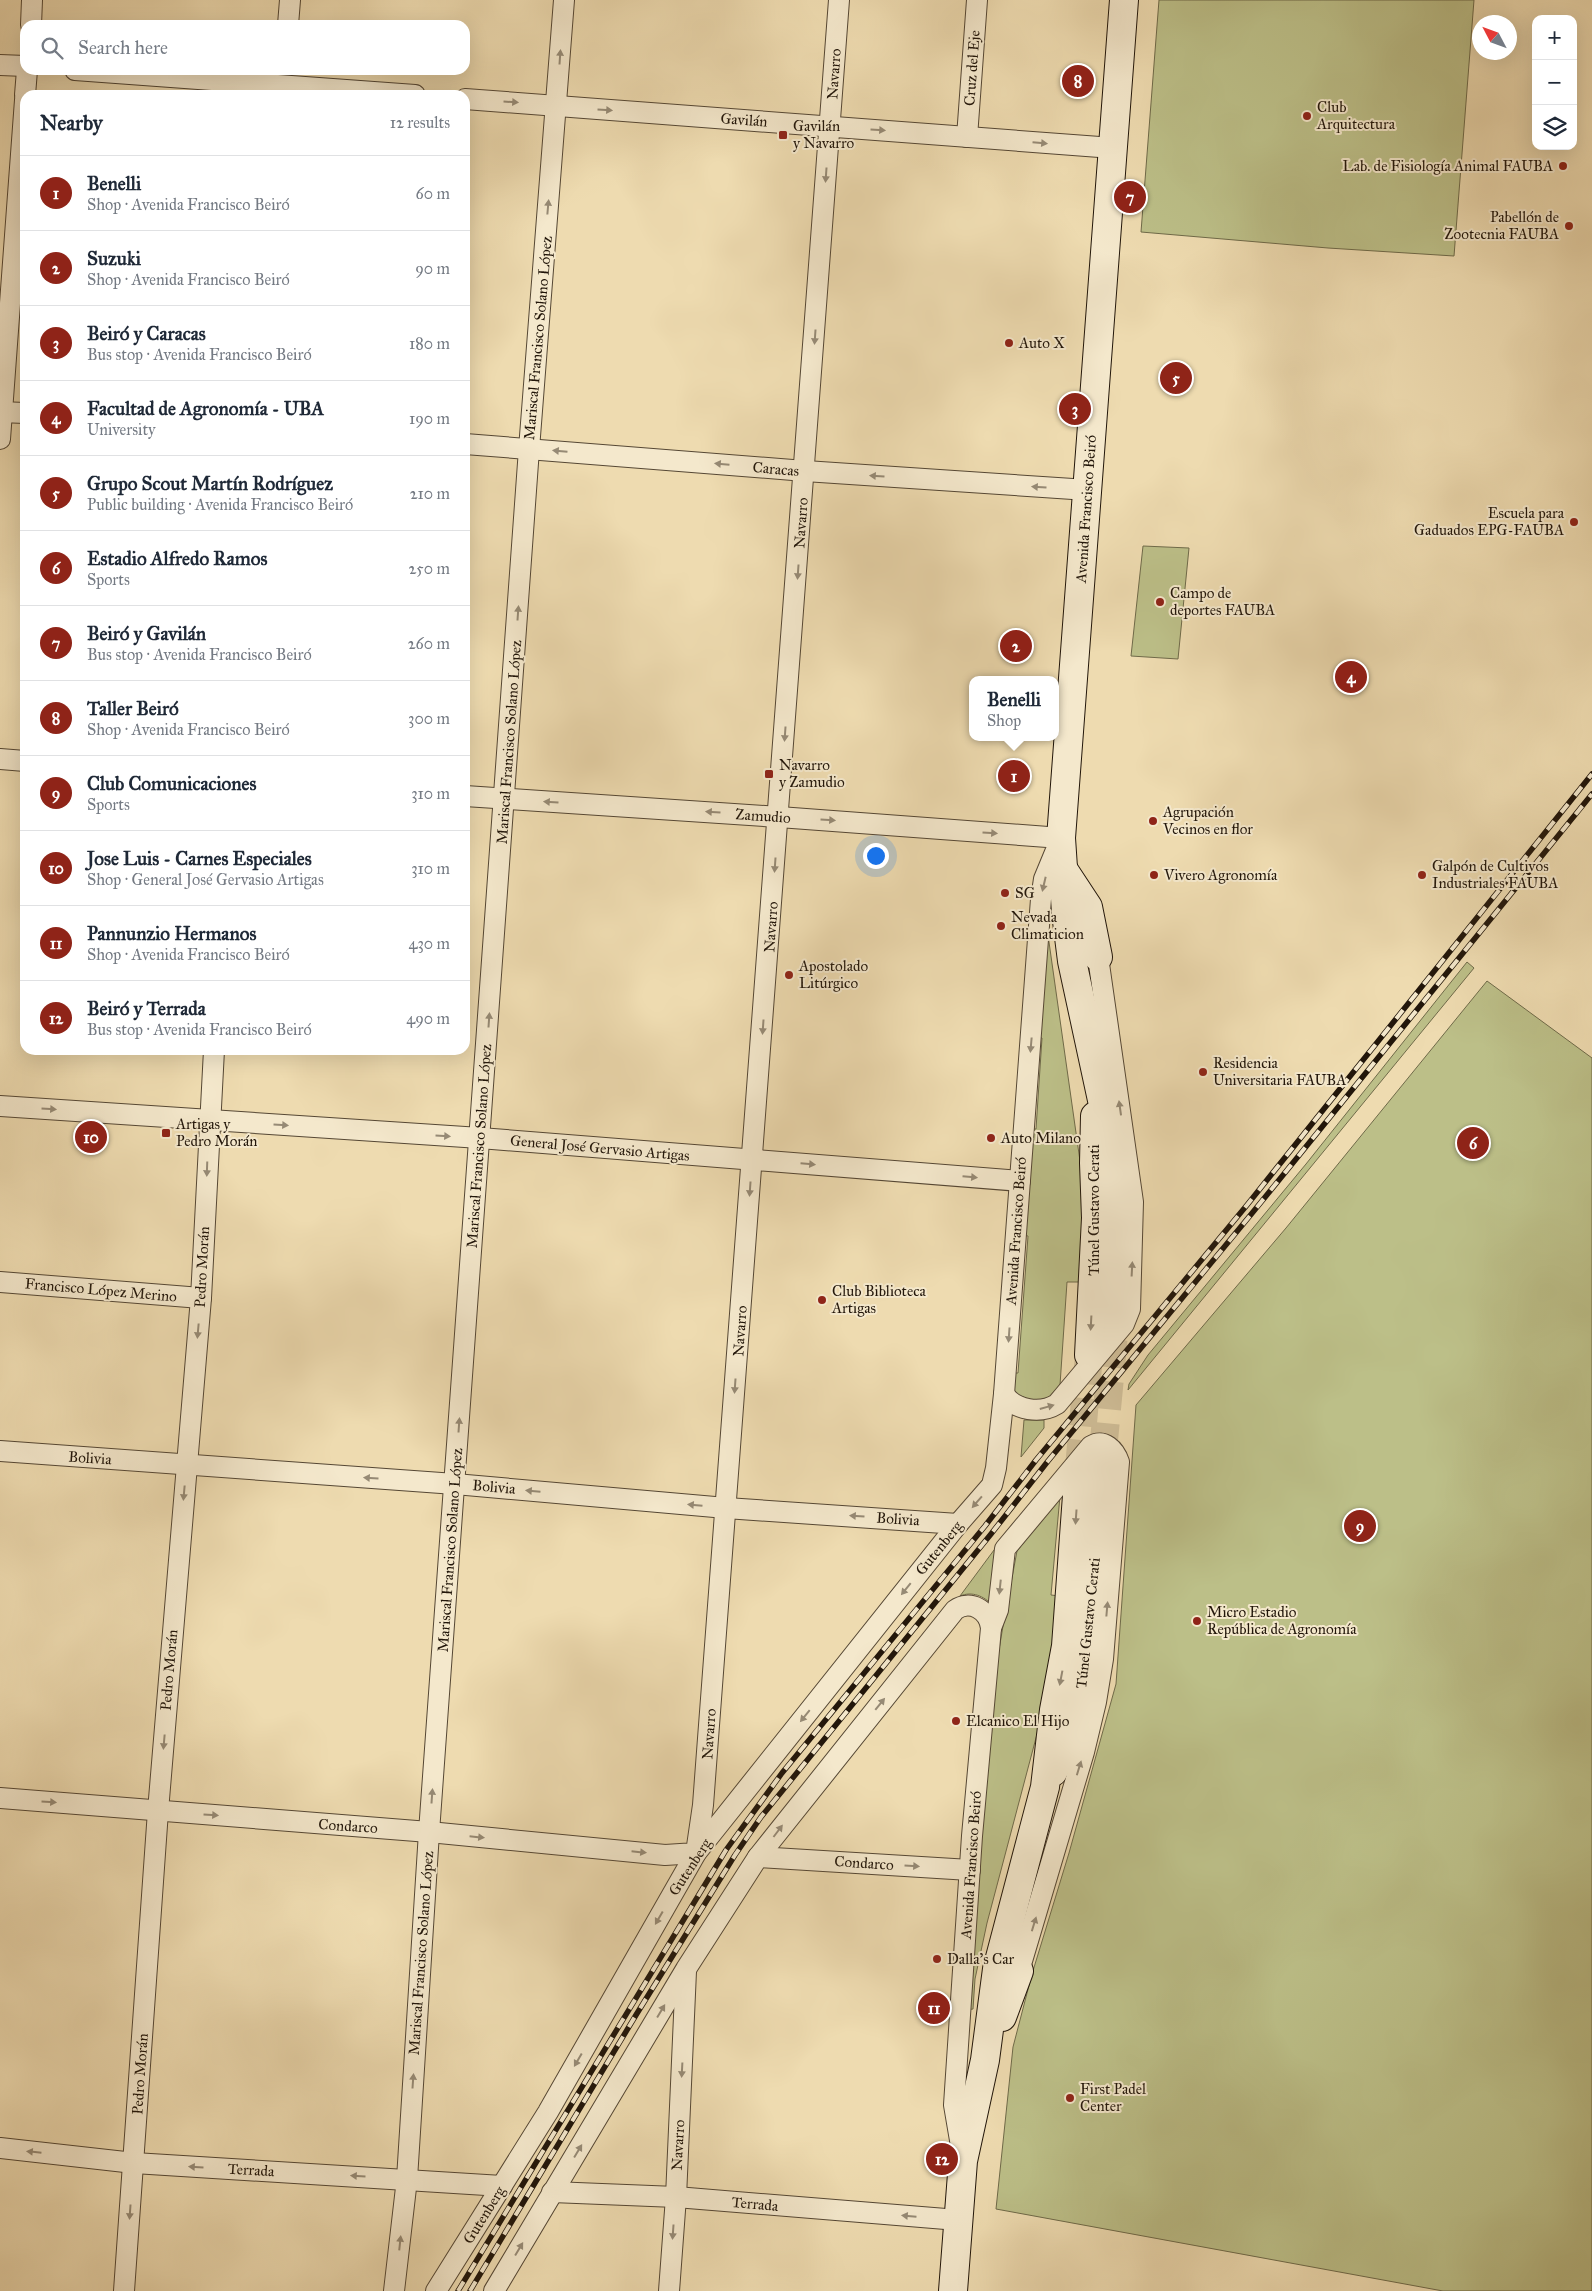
<!DOCTYPE html>
<html lang="en">
<head>
<meta charset="utf-8">
<style>
  body { margin:0; font-family:"IM FELL Great Primer",serif; background:#f6f6f7; color:#1f2937 }
  .controls { position:absolute; right:15px; top:15px; display:grid; overflow:hidden; border-radius:10px; box-shadow:0 5px 20px #0002 }
  .controls button { width:45px; height:45px; display:grid; place-items:center; padding:0; border:0; border-bottom:1px solid #e0e1e3; background:#fff; color:#1f2937; font:25px sans-serif }
  .compass { position:absolute; left:1472px; top:15px; width:45px; height:45px; border-radius:50%; background:#fff; box-shadow:0 5px 20px #0002; rotate:311deg }
  .you { position:absolute; left:875px; top:855px; width:18px; height:18px; margin:-12px; border:4px solid #fff; border-radius:50%; background:#1a73e8; box-shadow:0 0 0 8px #1a73e833 }
  .badge { display:grid; place-items:center; width:32px; height:32px; border-radius:50%; background:#8f2418; color:#fff; font-size:16px; font-weight:700 }
  .pin { position:absolute; translate:-50% -50%; border:2px solid #fff; box-shadow:0 1px 5px #0006 }
  .popup { position:absolute; left:969px; top:676px; width:90px; height:65px; box-sizing:border-box; display:grid; place-content:center; border-radius:10px; background:#fff; filter:drop-shadow(0 1px 4px #0005); font-size:16px; white-space:nowrap; color:#747a83 }
  .popup b { font-size:19px; color:#1f2937 }
  .popup::after { content:''; position:absolute; left:50%; top:100%; margin-left:-10px; border:10px solid transparent; border-top-color:#fff }
  .list { margin:0; padding:0; list-style:none }
  h2 { display:flex; justify-content:space-between; align-items:center; height:65px; margin:0; padding:0 20px; font-size:21px }
  h2 small { font-size:16px; font-weight:400; color:#747a83 }
  .list li { display:grid; grid-template-columns:32px 1fr auto; gap:15px; align-items:center; box-sizing:border-box; height:75px; padding:0 20px; border-top:1px solid #e0e1e3 }
  .list b { display:block; font-size:19px; white-space:nowrap }
  .list p { margin:0; font-size:16px; white-space:nowrap; color:#747a83 }
  .list em { font-size:16px; font-style:normal; color:#747a83 }
  .icon { flex:none; width:28px; height:28px; fill:none; stroke:currentColor; stroke-width:2; stroke-linecap:round; stroke-linejoin:round }
  .map { position:relative; flex:none; width:1592px; height:2291px; overflow:hidden }
  .search { position:absolute; background:#fff; box-shadow:0 5px 20px #0002; left:20px; top:20px; width:450px; height:55px; display:flex; align-items:center; gap:12px; box-sizing:border-box; padding:0 18px; border-radius:15px; color:#747a83; font-size:19px }
  .panel { position:absolute; background:#fff; box-shadow:0 5px 20px #0002; left:20px; top:90px; width:450px; height:965px; border-radius:15px }
  .map>svg:first-child { display:block }
</style>
</head>
<body>
<div class="map">
<svg width="1592" height="2291" viewBox="0 0 1592 2291">
  <rect width="100%" height="100%" fill="#eedbb0"/>
  <filter id="stains"><feTurbulence type="fractalNoise" baseFrequency=".004" numOctaves="4"/><feColorMatrix values="0 0 0 0 .2 0 0 0 0 .09 0 0 0 0 .02 0 0 0 .5 -.17"/></filter>
  <radialGradient id="worn" r=".72"><stop offset=".6" stop-color="#630" stop-opacity="0"/><stop offset="1" stop-color="#630" stop-opacity=".3"/></radialGradient>
  <g fill="#bcbf88" stroke="#6f6a49">
    <polygon points="1159,0 1474,0 1454,256 1328,248 1141,232"/>
    <polygon points="1143,546 1189,548 1178,659 1131,656"/>
    <polygon points="1047,928 1080,1161 1085,1224 1084,1282 1067,1282 1060,1385 1048,1398 1036,1402 1018,1395 1014,1390 1012,1373 1018,1373 1028,1236 1022,1235 1030,1129 1036,1129 1042,1038 1036,1037"/>
    <polygon points="1467,962 1474,968 1128,1390 1129,1384 1148,1355 1306,1164"/>
    <polygon points="1487,981 1592,1058 1592,2291 1443,2291 996,2209 1013,2047 1032,1974 1069,1853 1116,1684 1136,1405 1286,1228"/>
    <polygon points="1024,1420 1044,1420 1044,1428 1021,1457"/>
    <polygon points="1060,1496 1051,1595 1060,1596 1041,1719 987,1923 975,1979 973,2009 966,2010 988,1715 1003,1626 1017,1551"/>
    <path d="M997 1546 992 1605C984 1596 972 1591 960 1596Z"/>
  </g>
  <g fill="none" stroke-linecap="round" stroke-linejoin="round">
    <g stroke="#cfbd97" stroke-width="28" stroke-dasharray="28 14" stroke-linecap="butt">
      <polyline points="1103,1451 1115,1324"/>
      <polyline points="1079,1468 1089,1355"/>
    </g>
    <defs>
      <g id="minor">
        <polyline points="31,25 32,0"/>
        <polyline points="288,25 290,0"/>
        <polyline points="0,65 25,66"/>
        <polyline points="75,70 415,95"/>
        <polyline points="25,95 27,70"/>
        <polyline points="465,99 1113,148"/>
        <polyline points="967,137 977,0"/>
        <polyline points="0,412 25,413"/>
        <polyline points="0,439 25,100"/>
        <polyline points="465,444 805,471 1088,490"/>
        <polyline points="0,759 25,761"/>
        <polyline points="0,1106 480,1138 1020,1181"/>
        <polyline points="0,1282 201,1298"/>
        <path d="M1004 1394C1015 1411 1041 1414 1057 1404L1124 1324 1130 1309 1133 1202 1098 957"/>
        <polyline points="0,1451 455,1484 726,1508 958,1524"/>
        <path d="M991 1628 998 1610 1005 1549 1091 1446C1104 1438 1115 1450 1119 1462L1103 1659 1096 1702 1084 1752 1019 1971"/>
        <polyline points="0,1798 429,1832 665,1855 696,1853 703,1805 839,0"/>
        <polyline points="758,1857 970,1870"/>
        <polyline points="0,2148 134,2163 502,2186"/>
        <polyline points="552,2192 676,2197 958,2220"/>
        <polyline points="124,2291 158,1811 201,1298 214,1050"/>
        <polyline points="394,2291 407,2179 429,1832 529,449 564,0"/>
        <polyline points="436,2291 548,2112 696,1853 958,1524 992,1485 996,1468 1004,1394 1041,899 1044,879 1061,838 779,817 465,796"/>
        <path d="M494 2291 686 1969 758 1857 955 1610C970 1599 989 1610 991 1628L972 1836 954 2105 962 2152"/>
        <polyline points="669,2291 676,2197 686,1971"/>
      </g>
      <g id="secondary">
        <polyline points="1063,869 1088,907 1098,957"/>
        <polyline points="1115,1324 1117,1234 1113,1151 1072,961 1066,913 1061,838 1124,0"/>
        <polyline points="1089,1355 1096,1218 1094,1163 1095,1116"/>
        <polyline points="1053,1772 1071,1737 1082,1688 1090,1626 1103,1451"/>
        <polyline points="1002,2017 1019,1971"/>
        <polyline points="953,2291 963,2161 985,2060 997,1969 1045,1787 1054,1710 1066,1646 1079,1468"/>
      </g>
    </defs>
    <use href="#minor" stroke="#554734" stroke-width="22"/>
    <use href="#secondary" stroke="#22160a" stroke-width="30"/>
    <use href="#minor" stroke="#f4e8cc" stroke-width="20"/>
    <use href="#secondary" stroke="#f4e8cc" stroke-width="28"/>
    <defs>
      <g id="rail">
        <polyline points="458,2291 726,1850 782,1773 985,1526 1036,1460 1247,1205 1592,774"/>
        <polyline points="470,2291 636,2015 735,1855 761,1817 991,1534 1048,1461 1253,1212 1592,794"/>
      </g>
    </defs>
    <use href="#rail" stroke="#22160a" stroke-width="5.5"/>
    <use href="#rail" stroke="#f4e8cc" stroke-width="4" stroke-dasharray="11" stroke-linecap="butt"/>
  </g>
  <defs><path id="oneway-solid" d="M-6-.8H1V-3.2L6.5 0L1 3.2V.8H-6Z" transform="scale(1.25)"/></defs>
  <g fill="#968a75">
    <use href="#oneway-solid" transform="translate(560 57) rotate(-86)"/>
    <use href="#oneway-solid" transform="translate(511 102) rotate(4)"/>
    <use href="#oneway-solid" transform="translate(605 110) rotate(4)"/>
    <use href="#oneway-solid" transform="translate(878 130) rotate(4)"/>
    <use href="#oneway-solid" transform="translate(1040 143) rotate(5)"/>
    <use href="#oneway-solid" transform="translate(826 175) rotate(94)"/>
    <use href="#oneway-solid" transform="translate(548 207) rotate(-85)"/>
    <use href="#oneway-solid" transform="translate(815 337) rotate(94)"/>
    <use href="#oneway-solid" transform="translate(560 451) rotate(-175)"/>
    <use href="#oneway-solid" transform="translate(722 464) rotate(-175)"/>
    <use href="#oneway-solid" transform="translate(877 476) rotate(-176)"/>
    <use href="#oneway-solid" transform="translate(1039 487) rotate(-176)"/>
    <use href="#oneway-solid" transform="translate(798 572) rotate(94)"/>
    <use href="#oneway-solid" transform="translate(518 613) rotate(-86)"/>
    <use href="#oneway-solid" transform="translate(785 734) rotate(94)"/>
    <use href="#oneway-solid" transform="translate(551 802) rotate(-176)"/>
    <use href="#oneway-solid" transform="translate(713 812) rotate(-176)"/>
    <use href="#oneway-solid" transform="translate(828 820) rotate(4)"/>
    <use href="#oneway-solid" transform="translate(990 833) rotate(4)"/>
    <use href="#oneway-solid" transform="translate(775 865) rotate(94)"/>
    <use href="#oneway-solid" transform="translate(1044 884) rotate(103)"/>
    <use href="#oneway-solid" transform="translate(489 1020) rotate(-86)"/>
    <use href="#oneway-solid" transform="translate(763 1027) rotate(94)"/>
    <use href="#oneway-solid" transform="translate(1031 1045) rotate(95)"/>
    <use href="#oneway-solid" transform="translate(1120 1108) rotate(-98)"/>
    <use href="#oneway-solid" transform="translate(49 1109) rotate(4)"/>
    <use href="#oneway-solid" transform="translate(281 1125) rotate(4)"/>
    <use href="#oneway-solid" transform="translate(443 1136) rotate(4)"/>
    <use href="#oneway-solid" transform="translate(808 1164) rotate(5)"/>
    <use href="#oneway-solid" transform="translate(207 1169) rotate(92)"/>
    <use href="#oneway-solid" transform="translate(970 1177) rotate(5)"/>
    <use href="#oneway-solid" transform="translate(750 1189) rotate(94)"/>
    <use href="#oneway-solid" transform="translate(1132 1269) rotate(-87)"/>
    <use href="#oneway-solid" transform="translate(1091 1323) rotate(93)"/>
    <use href="#oneway-solid" transform="translate(198 1331) rotate(95)"/>
    <use href="#oneway-solid" transform="translate(1009 1335) rotate(94)"/>
    <use href="#oneway-solid" transform="translate(735 1386) rotate(94)"/>
    <use href="#oneway-solid" transform="translate(1047 1407) rotate(-16)"/>
    <use href="#oneway-solid" transform="translate(459 1425) rotate(-86)"/>
    <use href="#oneway-solid" transform="translate(371 1478) rotate(-176)"/>
    <use href="#oneway-solid" transform="translate(533 1491) rotate(-175)"/>
    <use href="#oneway-solid" transform="translate(184 1493) rotate(95)"/>
    <use href="#oneway-solid" transform="translate(977 1502) rotate(131)"/>
    <use href="#oneway-solid" transform="translate(695 1505) rotate(-175)"/>
    <use href="#oneway-solid" transform="translate(857 1516) rotate(-176)"/>
    <use href="#oneway-solid" transform="translate(1076 1517) rotate(94)"/>
    <use href="#oneway-solid" transform="translate(1000 1587) rotate(96)"/>
    <use href="#oneway-solid" transform="translate(906 1589) rotate(129)"/>
    <use href="#oneway-solid" transform="translate(1107 1609) rotate(-85)"/>
    <use href="#oneway-solid" transform="translate(1061 1678) rotate(101)"/>
    <use href="#oneway-solid" transform="translate(880 1704) rotate(-51)"/>
    <use href="#oneway-solid" transform="translate(805 1716) rotate(129)"/>
    <use href="#oneway-solid" transform="translate(164 1742) rotate(95)"/>
    <use href="#oneway-solid" transform="translate(1079 1768) rotate(-73)"/>
    <use href="#oneway-solid" transform="translate(432 1796) rotate(-86)"/>
    <use href="#oneway-solid" transform="translate(49 1802) rotate(4)"/>
    <use href="#oneway-solid" transform="translate(211 1815) rotate(4)"/>
    <use href="#oneway-solid" transform="translate(778 1831) rotate(-53)"/>
    <use href="#oneway-solid" transform="translate(477 1837) rotate(6)"/>
    <use href="#oneway-solid" transform="translate(639 1852) rotate(6)"/>
    <use href="#oneway-solid" transform="translate(912 1866) rotate(4)"/>
    <use href="#oneway-solid" transform="translate(659 1918) rotate(120)"/>
    <use href="#oneway-solid" transform="translate(1034 1924) rotate(-73)"/>
    <use href="#oneway-solid" transform="translate(661 2011) rotate(-59)"/>
    <use href="#oneway-solid" transform="translate(578 2060) rotate(120)"/>
    <use href="#oneway-solid" transform="translate(682 2070) rotate(93)"/>
    <use href="#oneway-solid" transform="translate(413 2081) rotate(-86)"/>
    <use href="#oneway-solid" transform="translate(578 2151) rotate(-59)"/>
    <use href="#oneway-solid" transform="translate(34 2152) rotate(-174)"/>
    <use href="#oneway-solid" transform="translate(196 2167) rotate(-177)"/>
    <use href="#oneway-solid" transform="translate(358 2176) rotate(-177)"/>
    <use href="#oneway-solid" transform="translate(130 2212) rotate(94)"/>
    <use href="#oneway-solid" transform="translate(909 2216) rotate(-175)"/>
    <use href="#oneway-solid" transform="translate(673 2232) rotate(94)"/>
    <use href="#oneway-solid" transform="translate(400 2243) rotate(-84)"/>
    <use href="#oneway-solid" transform="translate(519 2249) rotate(-59)"/>
  </g>
  <g fill="#8f2418" stroke="#f4e8cc" stroke-width="2">
    <circle cx="1307" cy="116" r="5"/>
    <rect x="778" y="130" width="10" height="10" rx="2.5"/>
    <circle cx="1563" cy="166" r="5"/>
    <circle cx="1569" cy="226" r="5"/>
    <circle cx="1009" cy="343" r="5"/>
    <circle cx="1574" cy="522" r="5"/>
    <circle cx="1160" cy="602" r="5"/>
    <rect x="764" y="769" width="10" height="10" rx="2.5"/>
    <circle cx="1153" cy="821" r="5"/>
    <circle cx="1154" cy="875" r="5"/>
    <circle cx="1422" cy="875" r="5"/>
    <circle cx="1005" cy="893" r="5"/>
    <circle cx="1001" cy="926" r="5"/>
    <circle cx="789" cy="975" r="5"/>
    <circle cx="1203" cy="1072" r="5"/>
    <rect x="161" y="1128" width="10" height="10" rx="2.5"/>
    <circle cx="991" cy="1138" r="5"/>
    <circle cx="822" cy="1300" r="5"/>
    <circle cx="1197" cy="1621" r="5"/>
    <circle cx="956" cy="1721" r="5"/>
    <circle cx="937" cy="1959" r="5"/>
    <circle cx="1070" cy="2098" r="5"/>
  </g>
  <g text-anchor="middle" stroke-width="4" stroke-linejoin="round" paint-order="stroke">
    <g font-size="15" fill="#22160a" stroke="#f4e8cc">
      <text transform="translate(972 68) rotate(-86)" y="5">Cruz del Eje</text>
      <text transform="translate(834 74) rotate(-86)" y="5">Navarro</text>
      <text transform="translate(744 120) rotate(4)" y="5">Gavilán</text>
      <text transform="translate(538 338) rotate(-85)" y="5">Mariscal Francisco Solano López</text>
      <text transform="translate(776 469) rotate(5)" y="5">Caracas</text>
      <text transform="translate(1086 509) rotate(-86)" y="5">Avenida Francisco Beiró</text>
      <text transform="translate(801 523) rotate(-86)" y="5">Navarro</text>
      <text transform="translate(509 742) rotate(-86)" y="5">Mariscal Francisco Solano López</text>
      <text transform="translate(763 816) rotate(4)" y="5">Zamudio</text>
      <text transform="translate(771 927) rotate(-86)" y="5">Navarro</text>
      <text transform="translate(479 1146) rotate(-86)" y="5">Mariscal Francisco Solano López</text>
      <text transform="translate(600 1148) rotate(5)" y="5">General José Gervasio Artigas</text>
      <text transform="translate(1094 1210) rotate(-90)" y="5">Túnel Gustavo Cerati</text>
      <text transform="translate(1016 1231) rotate(-86)" y="5">Avenida Francisco Beiró</text>
      <text transform="translate(202 1267) rotate(-87)" y="5">Pedro Morán</text>
      <text transform="translate(101 1290) rotate(5)" y="5">Francisco López Merino</text>
      <text transform="translate(740 1331) rotate(-86)" y="5">Navarro</text>
      <text transform="translate(90 1458) rotate(4)" y="5">Bolivia</text>
      <text transform="translate(494 1487) rotate(5)" y="5">Bolivia</text>
      <text transform="translate(898 1519) rotate(4)" y="5">Bolivia</text>
      <text transform="translate(939 1548) rotate(-51)" y="5">Gutenberg</text>
      <text transform="translate(450 1550) rotate(-86)" y="5">Mariscal Francisco Solano López</text>
      <text transform="translate(1088 1623) rotate(-84)" y="5">Túnel Gustavo Cerati</text>
      <text transform="translate(169 1670) rotate(-85)" y="5">Pedro Morán</text>
      <text transform="translate(709 1734) rotate(-86)" y="5">Navarro</text>
      <text transform="translate(348 1826) rotate(4)" y="5">Condarco</text>
      <text transform="translate(864 1863) rotate(4)" y="5">Condarco</text>
      <text transform="translate(971 1865) rotate(-86)" y="5">Avenida Francisco Beiró</text>
      <text transform="translate(690 1867) rotate(-57)" y="5">Gutenberg</text>
      <text transform="translate(421 1953) rotate(-86)" y="5">Mariscal Francisco Solano López</text>
      <text transform="translate(140 2074) rotate(-86)" y="5">Pedro Morán</text>
      <text transform="translate(678 2145) rotate(-87)" y="5">Navarro</text>
      <text transform="translate(251 2170) rotate(3)" y="5">Terrada</text>
      <text transform="translate(755 2204) rotate(5)" y="5">Terrada</text>
      <text transform="translate(484 2215) rotate(-58)" y="5">Gutenberg</text>
    </g>
    <g font-size="15" fill="#22160a" stroke="#f4e8cc" text-anchor="start">
      <text x="1317" y="112">Club<tspan x="1317" dy="17">Arquitectura</tspan></text>
      <text x="793" y="131">Gavilán<tspan x="793" dy="17">y Navarro</tspan></text>
      <text x="1553" y="171" text-anchor="end">Lab. de Fisiología Animal FAUBA</text>
      <text x="1559" y="222" text-anchor="end">Pabellón de<tspan x="1559" dy="17">Zootecnia FAUBA</tspan></text>
      <text x="1019" y="348">Auto X</text>
      <text x="1564" y="518" text-anchor="end">Escuela para<tspan x="1564" dy="17">Gaduados EPG-FAUBA</tspan></text>
      <text x="1170" y="598">Campo de<tspan x="1170" dy="17">deportes FAUBA</tspan></text>
      <text x="779" y="770">Navarro<tspan x="779" dy="17">y Zamudio</tspan></text>
      <text x="1163" y="817">Agrupación<tspan x="1163" dy="17">Vecinos en flor</tspan></text>
      <text x="1432" y="871">Galpón de Cultivos<tspan x="1432" dy="17">Industriales FAUBA</tspan></text>
      <text x="1164" y="880">Vivero Agronomía</text>
      <text x="1015" y="898">SG</text>
      <text x="1011" y="922">Nevada<tspan x="1011" dy="17">Climaticion</tspan></text>
      <text x="799" y="971">Apostolado<tspan x="799" dy="17">Litúrgico</tspan></text>
      <text x="1213" y="1068">Residencia<tspan x="1213" dy="17">Universitaria FAUBA</tspan></text>
      <text x="176" y="1129">Artigas y<tspan x="176" dy="17">Pedro Morán</tspan></text>
      <text x="1001" y="1143">Auto Milano</text>
      <text x="832" y="1296">Club Biblioteca<tspan x="832" dy="17">Artigas</tspan></text>
      <text x="1207" y="1617">Micro Estadio<tspan x="1207" dy="17">República de Agronomía</tspan></text>
      <text x="966" y="1726">Elcanico El Hijo</text>
      <text x="947" y="1964">Dalla's Car</text>
      <text x="1080" y="2094">First Padel<tspan x="1080" dy="17">Center</tspan></text>
    </g>
  </g>
  <rect width="100%" height="100%" filter="url(#stains)"/>
  <rect width="100%" height="100%" fill="url(#worn)"/>
</svg>
<div class="controls">
<button>+</button>
<button>−</button>
<button><svg class="icon" aria-label="layers" viewBox="0 0 24 24"><path d="M12 4l9 5-9 5-9-5zM3 14l9 5 9-5"/></svg></button>
</div>
<svg class="compass" viewBox="-18 -18 36 36"><path d="M0-13l5 13h-10z" fill="#e53935"/><path d="M0 13l5-13h-10z" fill="#747a83"/></svg>
<div class="you"></div>
<div class="pin badge" style="left:1014px;top:776px">1</div>
<div class="popup"><b>Benelli</b>Shop</div>
<div class="pin badge" style="left:1016px;top:646px">2</div>
<div class="pin badge" style="left:1075px;top:409px">3</div>
<div class="pin badge" style="left:1351px;top:677px">4</div>
<div class="pin badge" style="left:1176px;top:378px">5</div>
<div class="pin badge" style="left:1473px;top:1143px">6</div>
<div class="pin badge" style="left:1130px;top:197px">7</div>
<div class="pin badge" style="left:1078px;top:81px">8</div>
<div class="pin badge" style="left:1360px;top:1526px">9</div>
<div class="pin badge" style="left:91px;top:1137px">10</div>
<div class="pin badge" style="left:934px;top:2008px">11</div>
<div class="pin badge" style="left:942px;top:2159px">12</div>
<div class="search"><svg class="icon" aria-label="search" viewBox="0 0 24 24"><circle cx="10" cy="10" r="6"/><path d="M15 15l6 6"/></svg>Search here</div>
<section class="panel">
<h2>Nearby<small>12 results</small></h2>
<ul class="list">
<li><span class="badge">1</span><div><b>Benelli</b><p>Shop · Avenida Francisco Beiró</p></div><em>60 m</em></li>
<li><span class="badge">2</span><div><b>Suzuki</b><p>Shop · Avenida Francisco Beiró</p></div><em>90 m</em></li>
<li><span class="badge">3</span><div><b>Beiró y Caracas</b><p>Bus stop · Avenida Francisco Beiró</p></div><em>180 m</em></li>
<li><span class="badge">4</span><div><b>Facultad de Agronomía - UBA</b><p>University</p></div><em>190 m</em></li>
<li><span class="badge">5</span><div><b>Grupo Scout Martín Rodríguez</b><p>Public building · Avenida Francisco Beiró</p></div><em>210 m</em></li>
<li><span class="badge">6</span><div><b>Estadio Alfredo Ramos</b><p>Sports</p></div><em>250 m</em></li>
<li><span class="badge">7</span><div><b>Beiró y Gavilán</b><p>Bus stop · Avenida Francisco Beiró</p></div><em>260 m</em></li>
<li><span class="badge">8</span><div><b>Taller Beiró</b><p>Shop · Avenida Francisco Beiró</p></div><em>300 m</em></li>
<li><span class="badge">9</span><div><b>Club Comunicaciones</b><p>Sports</p></div><em>310 m</em></li>
<li><span class="badge">10</span><div><b>Jose Luis - Carnes Especiales</b><p>Shop · General José Gervasio Artigas</p></div><em>310 m</em></li>
<li><span class="badge">11</span><div><b>Pannunzio Hermanos</b><p>Shop · Avenida Francisco Beiró</p></div><em>430 m</em></li>
<li><span class="badge">12</span><div><b>Beiró y Terrada</b><p>Bus stop · Avenida Francisco Beiró</p></div><em>490 m</em></li>
</ul>
</section>
</div>
</body>
</html>
